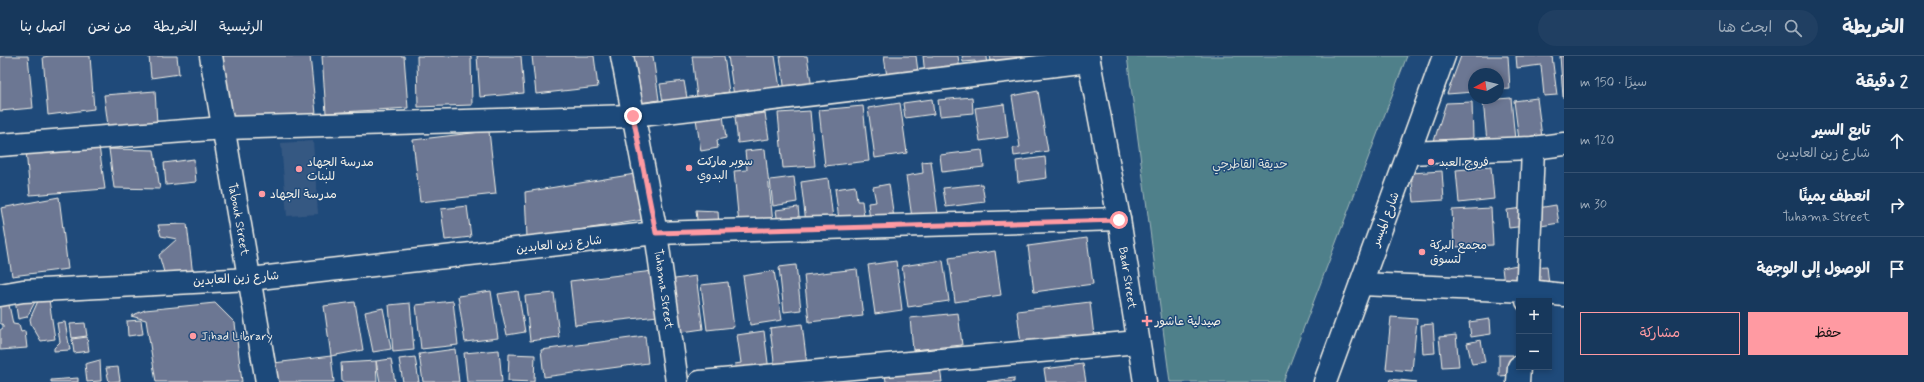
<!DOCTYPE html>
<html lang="ar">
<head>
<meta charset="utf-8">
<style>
  body { margin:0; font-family:Mynerve,"Playpen Sans Arabic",sans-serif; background:#203f62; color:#f1f3f6; direction:rtl }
  .controls { position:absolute; right:12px; bottom:12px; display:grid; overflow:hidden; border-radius:0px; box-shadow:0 2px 6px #0003 }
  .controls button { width:36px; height:36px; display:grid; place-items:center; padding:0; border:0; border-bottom:1px solid #365272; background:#17385c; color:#f1f3f6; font:20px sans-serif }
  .compass { position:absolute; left:1468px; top:12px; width:36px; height:36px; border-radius:50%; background:#17385c; box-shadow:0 2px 6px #0003; rotate:262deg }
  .stop { position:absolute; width:12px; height:12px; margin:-9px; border:3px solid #ff9aa2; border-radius:50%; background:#fff }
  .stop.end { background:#ff9aa2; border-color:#fff; box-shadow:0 1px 4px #0008 }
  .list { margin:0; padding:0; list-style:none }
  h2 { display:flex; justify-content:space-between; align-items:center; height:52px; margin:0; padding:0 16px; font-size:17px }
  h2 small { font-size:13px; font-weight:400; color:#9eacbb }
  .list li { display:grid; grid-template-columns:26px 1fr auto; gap:12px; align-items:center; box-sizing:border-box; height:64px; padding:0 16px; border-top:1px solid #365272 }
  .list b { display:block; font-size:15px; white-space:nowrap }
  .list p { margin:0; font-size:13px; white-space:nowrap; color:#9eacbb }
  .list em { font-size:13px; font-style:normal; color:#9eacbb }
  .actions { display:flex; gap:8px; padding:12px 16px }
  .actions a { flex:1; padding:9px 0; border:1px solid #ff9aa2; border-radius:0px; text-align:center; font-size:14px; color:#ff9aa2 }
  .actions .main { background:#ff9aa2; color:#111 }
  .icon { flex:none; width:22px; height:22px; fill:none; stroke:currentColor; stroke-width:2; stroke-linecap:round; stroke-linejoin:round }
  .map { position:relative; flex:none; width:1564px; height:326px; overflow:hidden; direction:ltr }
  header { display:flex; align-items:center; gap:24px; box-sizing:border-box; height:56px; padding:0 20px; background:#17385c; border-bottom:1px solid #365272 }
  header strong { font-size:19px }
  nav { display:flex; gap:22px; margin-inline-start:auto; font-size:14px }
  .search { width:280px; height:36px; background:#203f62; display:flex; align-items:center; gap:10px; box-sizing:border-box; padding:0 14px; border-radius:22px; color:#9eacbb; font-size:15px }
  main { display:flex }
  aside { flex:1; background:#17385c }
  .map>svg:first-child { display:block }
</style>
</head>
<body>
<header>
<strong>الخريطة</strong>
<div class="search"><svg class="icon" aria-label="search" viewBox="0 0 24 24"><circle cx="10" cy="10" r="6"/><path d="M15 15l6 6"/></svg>ابحث هنا</div>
<nav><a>الرئيسية</a><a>الخريطة</a><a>من نحن</a><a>اتصل بنا</a></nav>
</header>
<main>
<aside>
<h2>2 دقيقة<small>سيرًا · 150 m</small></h2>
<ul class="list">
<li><svg class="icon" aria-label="ahead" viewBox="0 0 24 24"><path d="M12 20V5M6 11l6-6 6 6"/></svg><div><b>تابع السير</b><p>شارع زين العابدين</p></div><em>120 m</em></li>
<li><svg class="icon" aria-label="right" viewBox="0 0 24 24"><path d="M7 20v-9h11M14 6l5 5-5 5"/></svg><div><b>انعطف يمينًا</b><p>Tuhama Street</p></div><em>30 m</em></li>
<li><svg class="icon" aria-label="arrive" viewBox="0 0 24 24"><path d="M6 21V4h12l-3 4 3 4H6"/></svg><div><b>الوصول إلى الوجهة</b></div></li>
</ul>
<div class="actions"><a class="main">حفظ</a><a>مشاركة</a></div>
</aside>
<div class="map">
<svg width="1564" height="326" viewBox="0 0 1564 326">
  <rect width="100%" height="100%" fill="#1f4a7a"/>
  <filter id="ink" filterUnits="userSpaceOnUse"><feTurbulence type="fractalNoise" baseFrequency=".025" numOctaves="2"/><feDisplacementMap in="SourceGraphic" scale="8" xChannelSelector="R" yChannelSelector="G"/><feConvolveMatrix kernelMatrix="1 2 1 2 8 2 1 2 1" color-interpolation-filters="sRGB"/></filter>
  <g filter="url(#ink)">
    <polygon fill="#365882" points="313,85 318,158 287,160 281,87"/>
    <polygon fill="#4f808a" stroke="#a2b8b9" points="1127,0 1407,0 1283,326 1170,326"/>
    <g fill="#6c7793" stroke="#f4f1e8">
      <polygon points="0,0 28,0 33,52 0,55"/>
      <polygon points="50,0 90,0 94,53 48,59 43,1"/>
      <polygon points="149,0 177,0 179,18 151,22"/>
      <polygon points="220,0 310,0 316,58 227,67"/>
      <polygon points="322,0 404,0 408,52 326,57"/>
      <polygon points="417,0 471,0 472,49 418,51"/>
      <polygon points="477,0 521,0 524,37 480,41"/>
      <polygon points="532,0 594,0 598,31 536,38"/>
      <polygon points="627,0 653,0 659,44 633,48"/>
      <polygon points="692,0 724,0 729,36 697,41"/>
      <polygon points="728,0 775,0 780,32 734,40"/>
      <polygon points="780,0 807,0 812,32 785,36"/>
      <polygon points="884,0 916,0 919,24 888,28"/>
      <polygon points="923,0 958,0 960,14 925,19"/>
      <polygon points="962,0 987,0 988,14 977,15 975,5 963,6"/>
      <polygon points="990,0 1023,0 1024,9 993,14"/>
      <polygon points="1461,0 1508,0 1510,33 1498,34 1498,18 1474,18 1474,36 1447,38"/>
      <polygon points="1516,0 1552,0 1557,39 1544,40 1541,9 1517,12"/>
      <polygon points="1560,0 1564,0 1564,41 1563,41"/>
      <polygon points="684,25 687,42 663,46 660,28"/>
      <polygon points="155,35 157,67 108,70 104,39"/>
      <polygon points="1038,35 1048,95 1014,100 1013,92 1020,91 1012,40"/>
      <polygon points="972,41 973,57 940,60 938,44"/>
      <polygon points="1511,42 1515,84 1487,86 1483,44"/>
      <polygon points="1537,42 1542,81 1519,84 1514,45"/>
      <polygon points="932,43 934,58 905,62 903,47"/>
      <polygon points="1472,46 1473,82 1434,85 1446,47"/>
      <polygon points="900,47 907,97 875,102 868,52"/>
      <polygon points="1004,48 1008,81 980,85 975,52"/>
      <polygon points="863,50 869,105 825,110 819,54"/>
      <polygon points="810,55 815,110 783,112 778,57"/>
      <polygon points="765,57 769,83 738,87 735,61"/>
      <polygon points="723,59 726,82 717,84 718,92 701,95 696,63"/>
      <polygon points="489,75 496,138 420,146 413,84"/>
      <polygon points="99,90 105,133 30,139 26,94"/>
      <polygon points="109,93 154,94 160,133 114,132"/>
      <polygon points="765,93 774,176 740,180 734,115 747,114 745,95"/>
      <polygon points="982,94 984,111 942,116 940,99"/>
      <polygon points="1045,101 1047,122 1018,126 1016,105"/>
      <polygon points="194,103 196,126 166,129 164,107"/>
      <polygon points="931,105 938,158 912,162 906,120 923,117 922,106"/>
      <polygon points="1491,111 1494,143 1459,147 1456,114"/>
      <polygon points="1442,115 1444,144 1414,146 1411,117"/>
      <polygon points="635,118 643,164 527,182 525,136"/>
      <polygon points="794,121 797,146 773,150 770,124"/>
      <polygon points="828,122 834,171 807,175 801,126"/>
      <polygon points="889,128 894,162 870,165 868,147 876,146 873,131"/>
      <polygon points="982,128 985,146 946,151 943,132"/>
      <polygon points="855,130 857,145 862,145 865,168 840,172 835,133"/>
      <polygon points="59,141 68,213 12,220 1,152"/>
      <polygon points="1556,149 1559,167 1541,170 1538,152"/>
      <polygon points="467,150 471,181 445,184 441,153"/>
      <polygon points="798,151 801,178 780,181 776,154"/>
      <polygon points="1491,152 1493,189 1454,191 1452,154"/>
      <polygon points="1524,152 1525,170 1509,172 1507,154"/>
      <polygon points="696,154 718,155 719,171 698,173"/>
      <polygon points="187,168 193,220 166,223 159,199 177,183 161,180 158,169"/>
      <polygon points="1087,182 1093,228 1034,236 1028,190"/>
      <polygon points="995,195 1001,239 955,246 949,202"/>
      <polygon points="943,204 949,245 908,251 902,210"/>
      <polygon points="896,205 902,254 875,258 868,209"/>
      <polygon points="796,209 801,254 784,256 779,211"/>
      <polygon points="1517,209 1519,225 1504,228 1502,212"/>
      <polygon points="1547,210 1549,229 1535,230 1533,211"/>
      <polygon points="857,213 863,260 809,266 804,219"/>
      <polygon points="653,215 658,260 575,269 570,225"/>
      <polygon points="774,215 782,264 750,269 743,220"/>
      <polygon points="696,220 703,273 675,277 668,224"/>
      <polygon points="728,226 734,271 707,274 701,229"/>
      <polygon points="491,235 498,282 465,286 458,240"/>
      <polygon points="518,235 525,276 507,279 498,238"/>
      <polygon points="554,237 559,281 530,285 525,240"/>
      <polygon points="15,244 36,244 27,261 18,263"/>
      <polygon points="49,244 55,283 41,285 31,268 30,263 38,245"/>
      <polygon points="453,245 458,289 421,293 416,249"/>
      <polygon points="355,246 363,294 331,300 324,250"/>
      <polygon points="1090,246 1094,280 1021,288 1017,255"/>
      <polygon points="215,247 235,267 242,326 156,326 146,264 131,260 145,254"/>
      <polygon points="410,247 414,294 393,296 389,249"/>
      <polygon points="9,249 13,268 19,269 21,276 25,275 27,292 0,294 0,274 3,272 3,269 0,267 0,250"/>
      <polygon points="383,252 391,293 373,296 365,256"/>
      <polygon points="958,257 962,289 913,294 910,262"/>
      <polygon points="1391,261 1417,263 1412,315 1386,313"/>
      <polygon points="1490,263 1491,278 1471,281 1469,266"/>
      <polygon points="141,264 143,278 128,280 127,265"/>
      <polygon points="65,266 70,294 54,295 54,292 60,286 57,267"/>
      <polygon points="85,267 87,280 72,282 70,268"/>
      <polygon points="802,268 807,309 775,314 770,272"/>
      <polygon points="1433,268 1435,297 1423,298 1421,269"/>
      <polygon points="764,275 769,315 736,319 735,308 741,307 737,279"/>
      <polygon points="1456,279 1459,310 1442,311 1439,281"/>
      <polygon points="645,280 648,307 544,321 541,294"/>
      <polygon points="87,281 89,295 74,297 72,283"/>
      <polygon points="1481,284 1485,306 1472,308 1467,287"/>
      <polygon points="455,293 459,326 423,326 419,298"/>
      <polygon points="499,294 502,326 467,326 464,297"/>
      <polygon points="509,298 535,299 534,326 508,325"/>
      <polygon points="1499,299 1513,299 1514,319 1499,320"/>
      <polygon points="331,300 334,326 276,326 274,307"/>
      <polygon points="415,301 419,326 403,326 399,303"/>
      <polygon points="391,303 395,326 380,326 376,305"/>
      <polygon points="100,304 101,325 87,326 85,308"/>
      <polygon points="376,305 377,326 342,326 341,307"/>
      <polygon points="1083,308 1086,326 1046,326 1044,313"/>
      <polygon points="118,311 120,325 109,326 106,312"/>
      <polygon points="940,312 942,326 886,326 885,318"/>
      <polygon points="78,322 78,326 51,326 51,324"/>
      <polygon points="1014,322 1014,326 986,326"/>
      <polygon points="1390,323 1417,326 1389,326"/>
    </g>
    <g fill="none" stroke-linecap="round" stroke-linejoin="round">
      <defs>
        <g id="minor">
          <polyline points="211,0 267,326"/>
          <polyline points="622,0 656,177 677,326"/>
          <polyline points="0,89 224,72 633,60 1089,5"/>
          <polyline points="1409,97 1533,92 1564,88"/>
          <polyline points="1361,228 1528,235 1564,239"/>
          <polyline points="0,239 23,235 250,223 656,177 1119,163"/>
          <polyline points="1527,245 1533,92"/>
          <polyline points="700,326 1138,286"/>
          <polyline points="1518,326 1519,311"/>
        </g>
        <g id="secondary">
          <polyline points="1088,0 1119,163 1145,326"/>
          <polyline points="1325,326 1444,0"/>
        </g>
      </defs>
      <use href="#minor" stroke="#f4f1e8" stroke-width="25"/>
      <use href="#secondary" stroke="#f4f1e8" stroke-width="25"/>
      <use href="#minor" stroke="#1f4a7a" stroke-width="22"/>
      <use href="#secondary" stroke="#1f4a7a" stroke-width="22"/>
    </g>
  </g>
  <g fill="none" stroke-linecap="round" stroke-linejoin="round" filter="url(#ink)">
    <polyline stroke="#ff9aa2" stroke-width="5" points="633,60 656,177 1119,164"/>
  </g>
  <g fill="#ff9aa2" stroke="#1f4a7a" stroke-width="1.5">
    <circle cx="1431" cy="106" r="4"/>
    <circle cx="689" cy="112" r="4"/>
    <circle cx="299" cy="113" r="4"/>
    <circle cx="262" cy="138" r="4"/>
    <circle cx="1422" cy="196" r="4"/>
    <path d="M1145 259h4v4h4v4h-4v4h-4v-4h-4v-4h4z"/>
    <circle cx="193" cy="280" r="4"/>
  </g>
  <g text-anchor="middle" stroke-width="3" stroke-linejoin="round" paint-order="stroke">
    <g font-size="12" fill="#f4f1e8" stroke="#1f4a7a" text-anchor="start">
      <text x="697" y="109">سوبر ماركت<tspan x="697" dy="14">البدوي</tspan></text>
      <text x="307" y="110">مدرسة الجهاد<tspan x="307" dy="14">للبنات</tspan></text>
      <text x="1439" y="110">فروج العبد</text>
      <text x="270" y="142">مدرسة الجهاد</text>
      <text x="1430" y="193">مجمع البركة<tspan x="1430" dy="14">لتسوق</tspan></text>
      <text x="1155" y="269">صيدلية عاشور</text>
      <text x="201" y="284">Jihad Library</text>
    </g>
    <g font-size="12" fill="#dbe0da" stroke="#1f4a7a">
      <text x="1250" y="112">حديقة القاطرجي</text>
    </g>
    <g font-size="12" fill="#f4f1e8" stroke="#1f4a7a">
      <text transform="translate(239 163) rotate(80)" y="4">Tabouk Street</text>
      <text transform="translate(1385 163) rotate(-69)" y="4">شارع الميسر</text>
      <text transform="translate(559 188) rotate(-6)" y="4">شارع زين العابدين</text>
      <text transform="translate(236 222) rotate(-4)" y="4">شارع زين العابدين</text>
      <text transform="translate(1128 222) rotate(81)" y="4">Badr Street</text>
      <text transform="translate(664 233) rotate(82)" y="4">Tuhama Street</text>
    </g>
  </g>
</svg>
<div class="controls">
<button>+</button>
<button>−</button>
</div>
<svg class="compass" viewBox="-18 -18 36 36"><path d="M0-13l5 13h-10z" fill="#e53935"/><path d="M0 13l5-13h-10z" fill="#9eacbb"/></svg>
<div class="stop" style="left:1119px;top:164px"></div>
<div class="stop end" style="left:633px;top:60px"></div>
</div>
</main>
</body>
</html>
